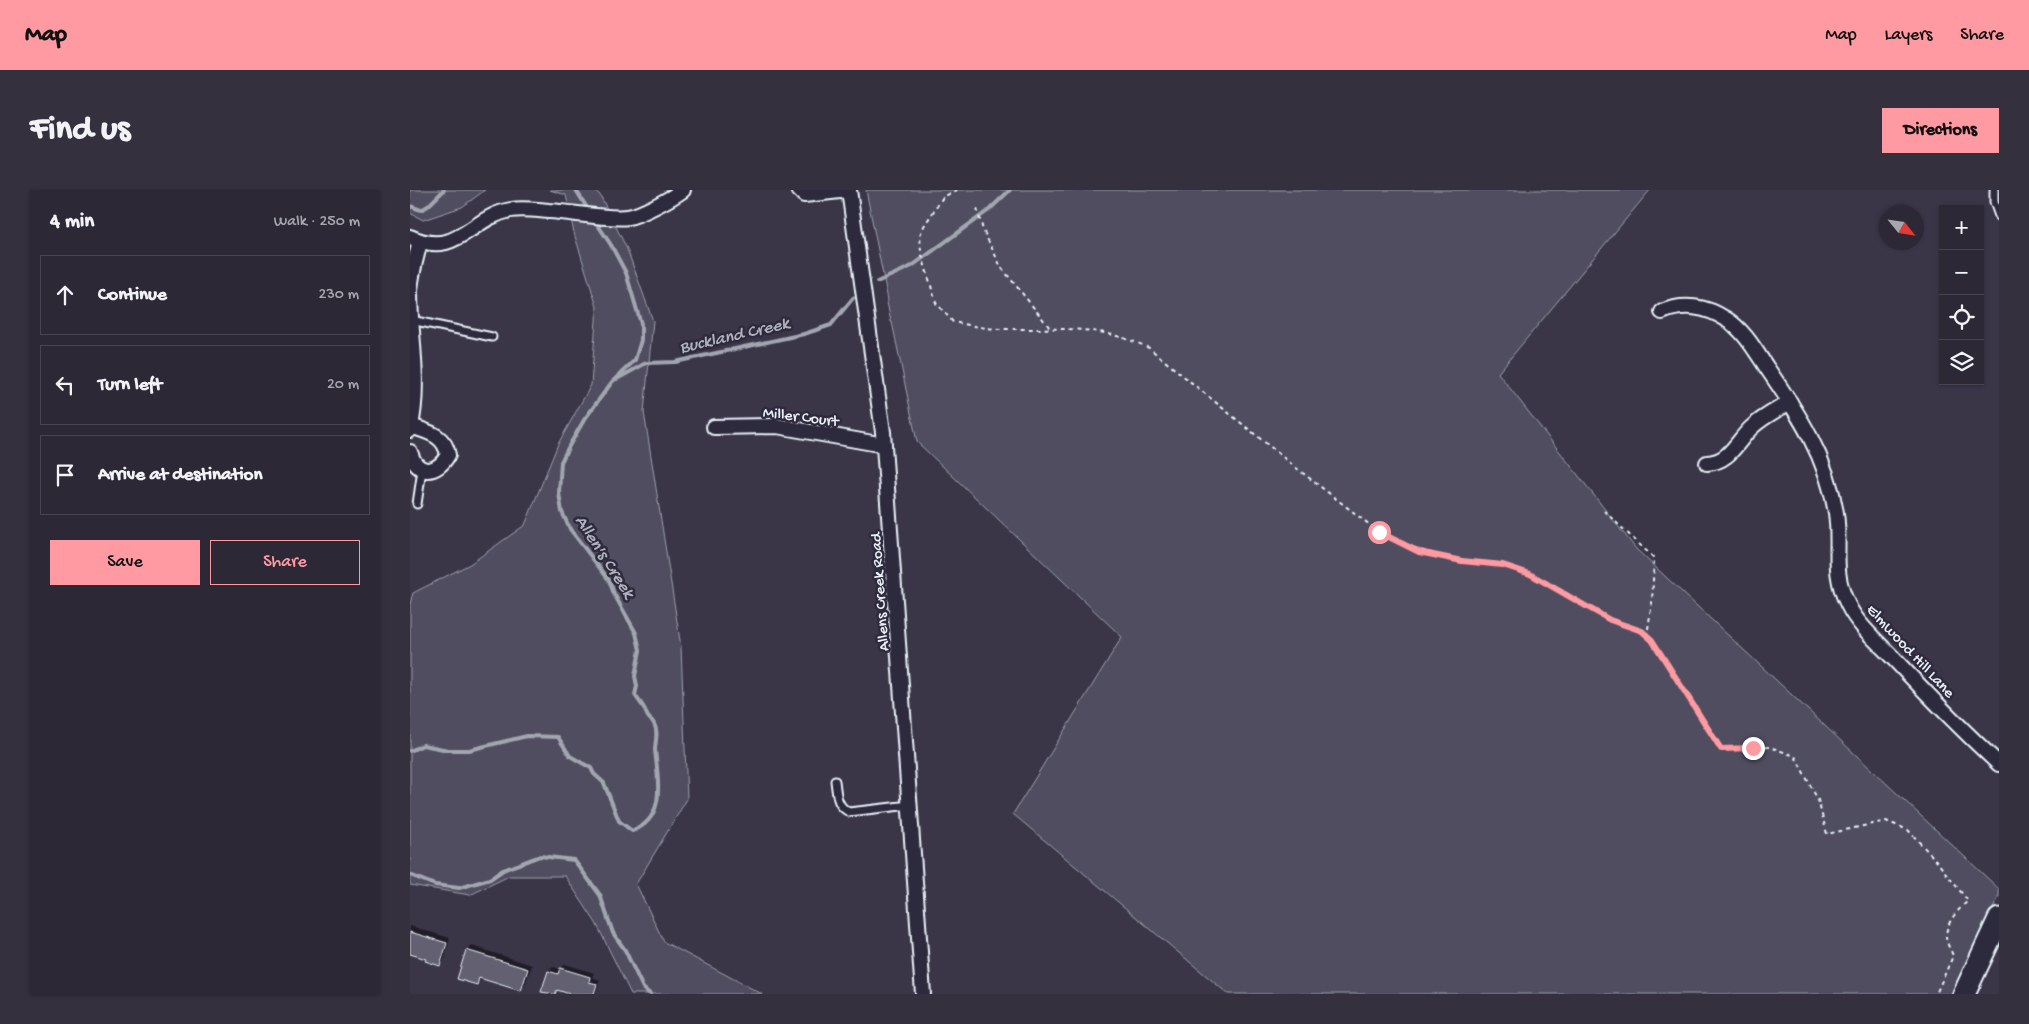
<!DOCTYPE html>
<html lang="en">
<head>
<meta charset="utf-8">
<style>
  body { margin:0; font-family:"Gochi Hand",sans-serif; background:#34303e; color:#f1f3f6 }
  .controls { position:absolute; right:15px; top:15px; display:grid; overflow:hidden; border-radius:0px; box-shadow:0 1px 4px #0004 }
  .controls button { width:45px; height:45px; display:grid; place-items:center; padding:0; border:0; border-bottom:1px solid #484451; background:#2c2836; color:#f1f3f6; font:25px sans-serif }
  .compass { position:absolute; left:1469px; top:15px; width:45px; height:45px; border-radius:50%; background:#2c2836; box-shadow:0 1px 4px #0004; rotate:120deg }
  .stop { position:absolute; width:15px; height:15px; margin:-11px; border:4px solid #ff9aa2; border-radius:50%; background:#fff }
  .stop.end { background:#ff9aa2; border-color:#fff; box-shadow:0 1px 5px #0008 }
  .list { margin:0; padding:0; list-style:none }
  h2 { display:flex; justify-content:space-between; align-items:center; height:65px; margin:0; padding:0 20px; font-size:21px }
  h2 small { font-size:16px; font-weight:400; color:#a6a6ad }
  .list li { display:grid; grid-template-columns:32px 1fr auto; gap:15px; align-items:center; box-sizing:border-box; height:80px; margin:0 10px 10px; padding:0 10px; border:1px solid #484451; border-radius:0px }
  .list b { display:block; font-size:19px; white-space:nowrap }
  .list em { font-size:16px; font-style:normal; color:#a6a6ad }
  .actions { display:flex; gap:10px; padding:15px 20px }
  .actions a { flex:1; padding:11px 0; border:1px solid #ff9aa2; border-radius:0px; text-align:center; font-size:18px; color:#ff9aa2 }
  .actions .main { background:#ff9aa2; color:#111 }
  .icon { flex:none; width:28px; height:28px; fill:none; stroke:currentColor; stroke-width:2; stroke-linecap:round; stroke-linejoin:round }
  .map { position:relative; flex:none; width:1589px; height:804px; overflow:hidden; border-radius:0px }
  header { display:flex; align-items:center; gap:30px; box-sizing:border-box; height:70px; padding:0 25px; background:#ff9aa2; color:#111 }
  header strong { font-size:24px }
  nav { display:flex; gap:28px; margin-inline-start:auto; font-size:18px }
  .intro { display:flex; align-items:center; justify-content:space-between; box-sizing:border-box; height:120px; padding:0 30px }
  h1 { margin:0; font-size:35px }
  .button { padding:12px 22px; border-radius:0px; background:#ff9aa2; color:#111; font-size:18px; font-weight:700 }
  main { display:flex; gap:30px; padding:0 30px }
  aside { flex:1; background:#2c2836; border-radius:0px; box-shadow:0 1px 4px #0004 }
  .map>svg:first-child { display:block }
</style>
</head>
<body>
<header>
<strong>Map</strong>
<nav><a>Map</a><a>Layers</a><a>Share</a></nav>
</header>
<div class="intro"><h1>Find us</h1><a class="button">Directions</a></div>
<main>
<aside>
<h2>4 min<small>Walk · 250 m</small></h2>
<ul class="list">
<li><svg class="icon" aria-label="ahead" viewBox="0 0 24 24"><path d="M12 20V5M6 11l6-6 6 6"/></svg><div><b>Continue</b></div><em>230 m</em></li>
<li><svg class="icon" aria-label="left" viewBox="0 0 24 24"><path d="M17 20v-9H6M10 6l-5 5 5 5"/></svg><div><b>Turn left</b></div><em>20 m</em></li>
<li><svg class="icon" aria-label="arrive" viewBox="0 0 24 24"><path d="M6 21V4h12l-3 4 3 4H6"/></svg><div><b>Arrive at destination</b></div></li>
</ul>
<div class="actions"><a class="main">Save</a><a>Share</a></div>
</aside>
<div class="map">
<svg width="1589" height="804" viewBox="0 0 1589 804">
  <rect width="100%" height="100%" fill="#3a3648"/>
  <filter id="ink" filterUnits="userSpaceOnUse"><feTurbulence type="fractalNoise" baseFrequency=".02" numOctaves="2"/><feDisplacementMap in="SourceGraphic" scale="10" xChannelSelector="R" yChannelSelector="G"/><feConvolveMatrix kernelMatrix="1 2 1 2 8 2 1 2 1" color-interpolation-filters="sRGB"/></filter>
  <g filter="url(#ink)">
    <g fill="#504e5f" stroke="#9ca0ac">
      <polygon points="0,0 75,0 52,17 13,30 0,23"/>
      <polygon points="140,0 184,0 190,5 217,59 243,131 234,222 271,457 277,609 226,694 254,752 352,804 221,804 186,733 155,686 99,686 60,705 0,695 0,414 3,403 60,374 115,335 148,254 181,195 187,117 164,43 156,5"/>
      <polygon points="456,0 1240,0 1088,183 1226,359 1589,699 1589,706 1542,804 818,804 603,624 712,447 507,252 482,132 481,132 477,112 478,110"/>
    </g>
    <g fill="#0007">
      <polygon points="0,736 40,748 34,770 30,774 18,768 0,762"/>
      <polygon points="62,756 122,775 115,795 110,800 72,788 67,794 57,760"/>
      <polygon points="155,774 184,783 182,787 190,790 186,803 162,804 149,799 145,804 132,802 139,781 143,777 150,779"/>
    </g>
    <g fill="none" stroke-linecap="round" stroke-linejoin="round">
      <g stroke="#a2a6b1" stroke-width="4">
        <polyline points="166,0 179,21"/>
        <polyline points="0,16 11,20 18,16 34,0"/>
        <polyline points="467,92 502,76 579,20 600,0"/>
        <polyline points="207,189 236,173 265,172 394,144 421,135 443,108"/>
        <path d="M0 561 13 555 38 560H59L117 546 148 547 160 566 181 578 184 584 194 593 209 631 222 641C257 629 248 589 245 560 245 551 249 542 244 534 242 529 242 532 239 528 236 525 236 521 234 518 231 513 228 510 225 505L227 496 225 486 230 460 226 443 204 404 199 390 160 339 152 322 149 303 151 272 159 256 174 230 202 192 225 170 231 150V134L216 83 201 55 184 29"/>
        <polyline points="0,685 25,695 49,698 80,689 93,680 130,666 164,670 190,705 203,743 215,760 233,798 240,804"/>
      </g>
    </g>
    <g fill="#636171" stroke="#e8f1f8">
      <polygon points="0,742 37,753 30,776 15,771 16,769 0,764"/>
      <polygon points="56,760 118,779 111,801 69,788 67,795 47,789"/>
      <polygon points="150,778 180,787 179,792 187,794 184,804 160,804 147,800 145,804 131,802 138,781 148,784"/>
    </g>
    <g fill="none" stroke-linecap="round" stroke-linejoin="round">
      <defs>
        <g id="lane">
          <polyline points="1584,0 1584,12 1589,26"/>
          <polyline points="1,130 82,147"/>
          <polyline points="7,314 12,280"/>
          <path d="M425 591C427 604 426 616 439 622L500 615"/>
        </g>
        <g id="street">
          <polyline points="389,0 394,5 439,0"/>
          <polyline points="439,0 473,242 513,804"/>
          <path d="M0 47C48 69 60 27 101 20 113 18 126 20 139 21 161 22 198 30 218 27 231 25 262 8 273 0"/>
          <path d="M1252 122C1273 113 1296 116 1316 129 1334 140 1345 160 1357 178 1388 223 1417 267 1426 323 1431 357 1421 382 1438 415 1448 436 1469 453 1485 470 1518 505 1553 541 1589 574"/>
          <polyline points="304,237 367,236 474,255"/>
          <path d="M0 240C11 194 0 147 0 101 1 84 6 68 10 52"/>
          <path d="M0 262C7 286 26 285 38 265 35 245 18 242 1 236"/>
          <path d="M1297 273C1320 272 1327 251 1341 238 1352 227 1367 220 1380 212"/>
        </g>
        <polyline id="primary" points="1554,804 1589,729"/>
      </defs>
      <use href="#lane" stroke="#e8f1f8" stroke-width="11"/>
      <use href="#street" stroke="#e8f1f8" stroke-width="18"/>
      <use href="#primary" stroke="#e8f1f8" stroke-width="25"/>
      <g stroke="#e8f1f8" stroke-width="2" stroke-dasharray="4 4" stroke-linecap="butt">
        <path d="M547 0 533 7 514 36 510 45 511 62 526 113 543 132C559 135 576 139 592 139 647 140 686 133 739 158L885 277 969 342C995 357 1022 365 1051 370 1065 373 1079 372 1093 375 1131 383 1164 411 1198 429 1215 437 1227 436 1242 450L1311 559 1360 557 1385 566 1408 610 1417 644 1476 631 1498 640 1524 668 1558 711C1548 720 1536 732 1536 747 1536 753 1541 760 1543 766L1526 804"/>
        <polyline points="567,19 573,40 591,77 640,138"/>
        <polyline points="1194,321 1244,368 1242,413 1237,445"/>
      </g>
      <use href="#lane" stroke="#2f2a3d" stroke-width="7"/>
      <use href="#street" stroke="#2f2a3d" stroke-width="14"/>
      <use href="#primary" stroke="#2f2a3d" stroke-width="21"/>
    </g>
  </g>
  <g fill="none" stroke-linecap="round" stroke-linejoin="round" filter="url(#ink)">
    <polyline stroke="#ff9aa2" stroke-width="6" points="969,342 1009,362 1052,371 1093,375 1120,384 1200,430 1232,441 1242,450 1311,559 1343,558"/>
  </g>
  <g text-anchor="middle" stroke-width="5" stroke-linejoin="round" paint-order="stroke">
    <g font-size="16" fill="#e8f1f8" stroke="#2f2a3d">
      <text transform="translate(391 225) rotate(7)" y="6">Miller Court</text>
      <text transform="translate(468 402) rotate(-94)" y="6">Allens Creek Road</text>
      <text transform="translate(1502 460) rotate(47)" y="6">Elmwood Hill Lane</text>
    </g>
    <g font-size="18" font-style="italic" fill="#aeb2bd" stroke="#2f2a3d">
      <text transform="translate(324 144) rotate(-13)" y="6">Buckland Creek</text>
      <text transform="translate(196 366) rotate(57)" y="6">Allen's Creek</text>
    </g>
  </g>
</svg>
<div class="controls">
<button>+</button>
<button>−</button>
<button><svg class="icon" aria-label="locate" viewBox="0 0 24 24"><circle cx="12" cy="12" r="6"/><path d="M12 2v4M12 18v4M2 12h4M18 12h4"/></svg></button>
<button><svg class="icon" aria-label="layers" viewBox="0 0 24 24"><path d="M12 4l9 5-9 5-9-5zM3 14l9 5 9-5"/></svg></button>
</div>
<svg class="compass" viewBox="-18 -18 36 36"><path d="M0-13l5 13h-10z" fill="#e53935"/><path d="M0 13l5-13h-10z" fill="#a6a6ad"/></svg>
<div class="stop" style="left:969px;top:342px"></div>
<div class="stop end" style="left:1343px;top:558px"></div>
</div>
</main>
</body>
</html>
